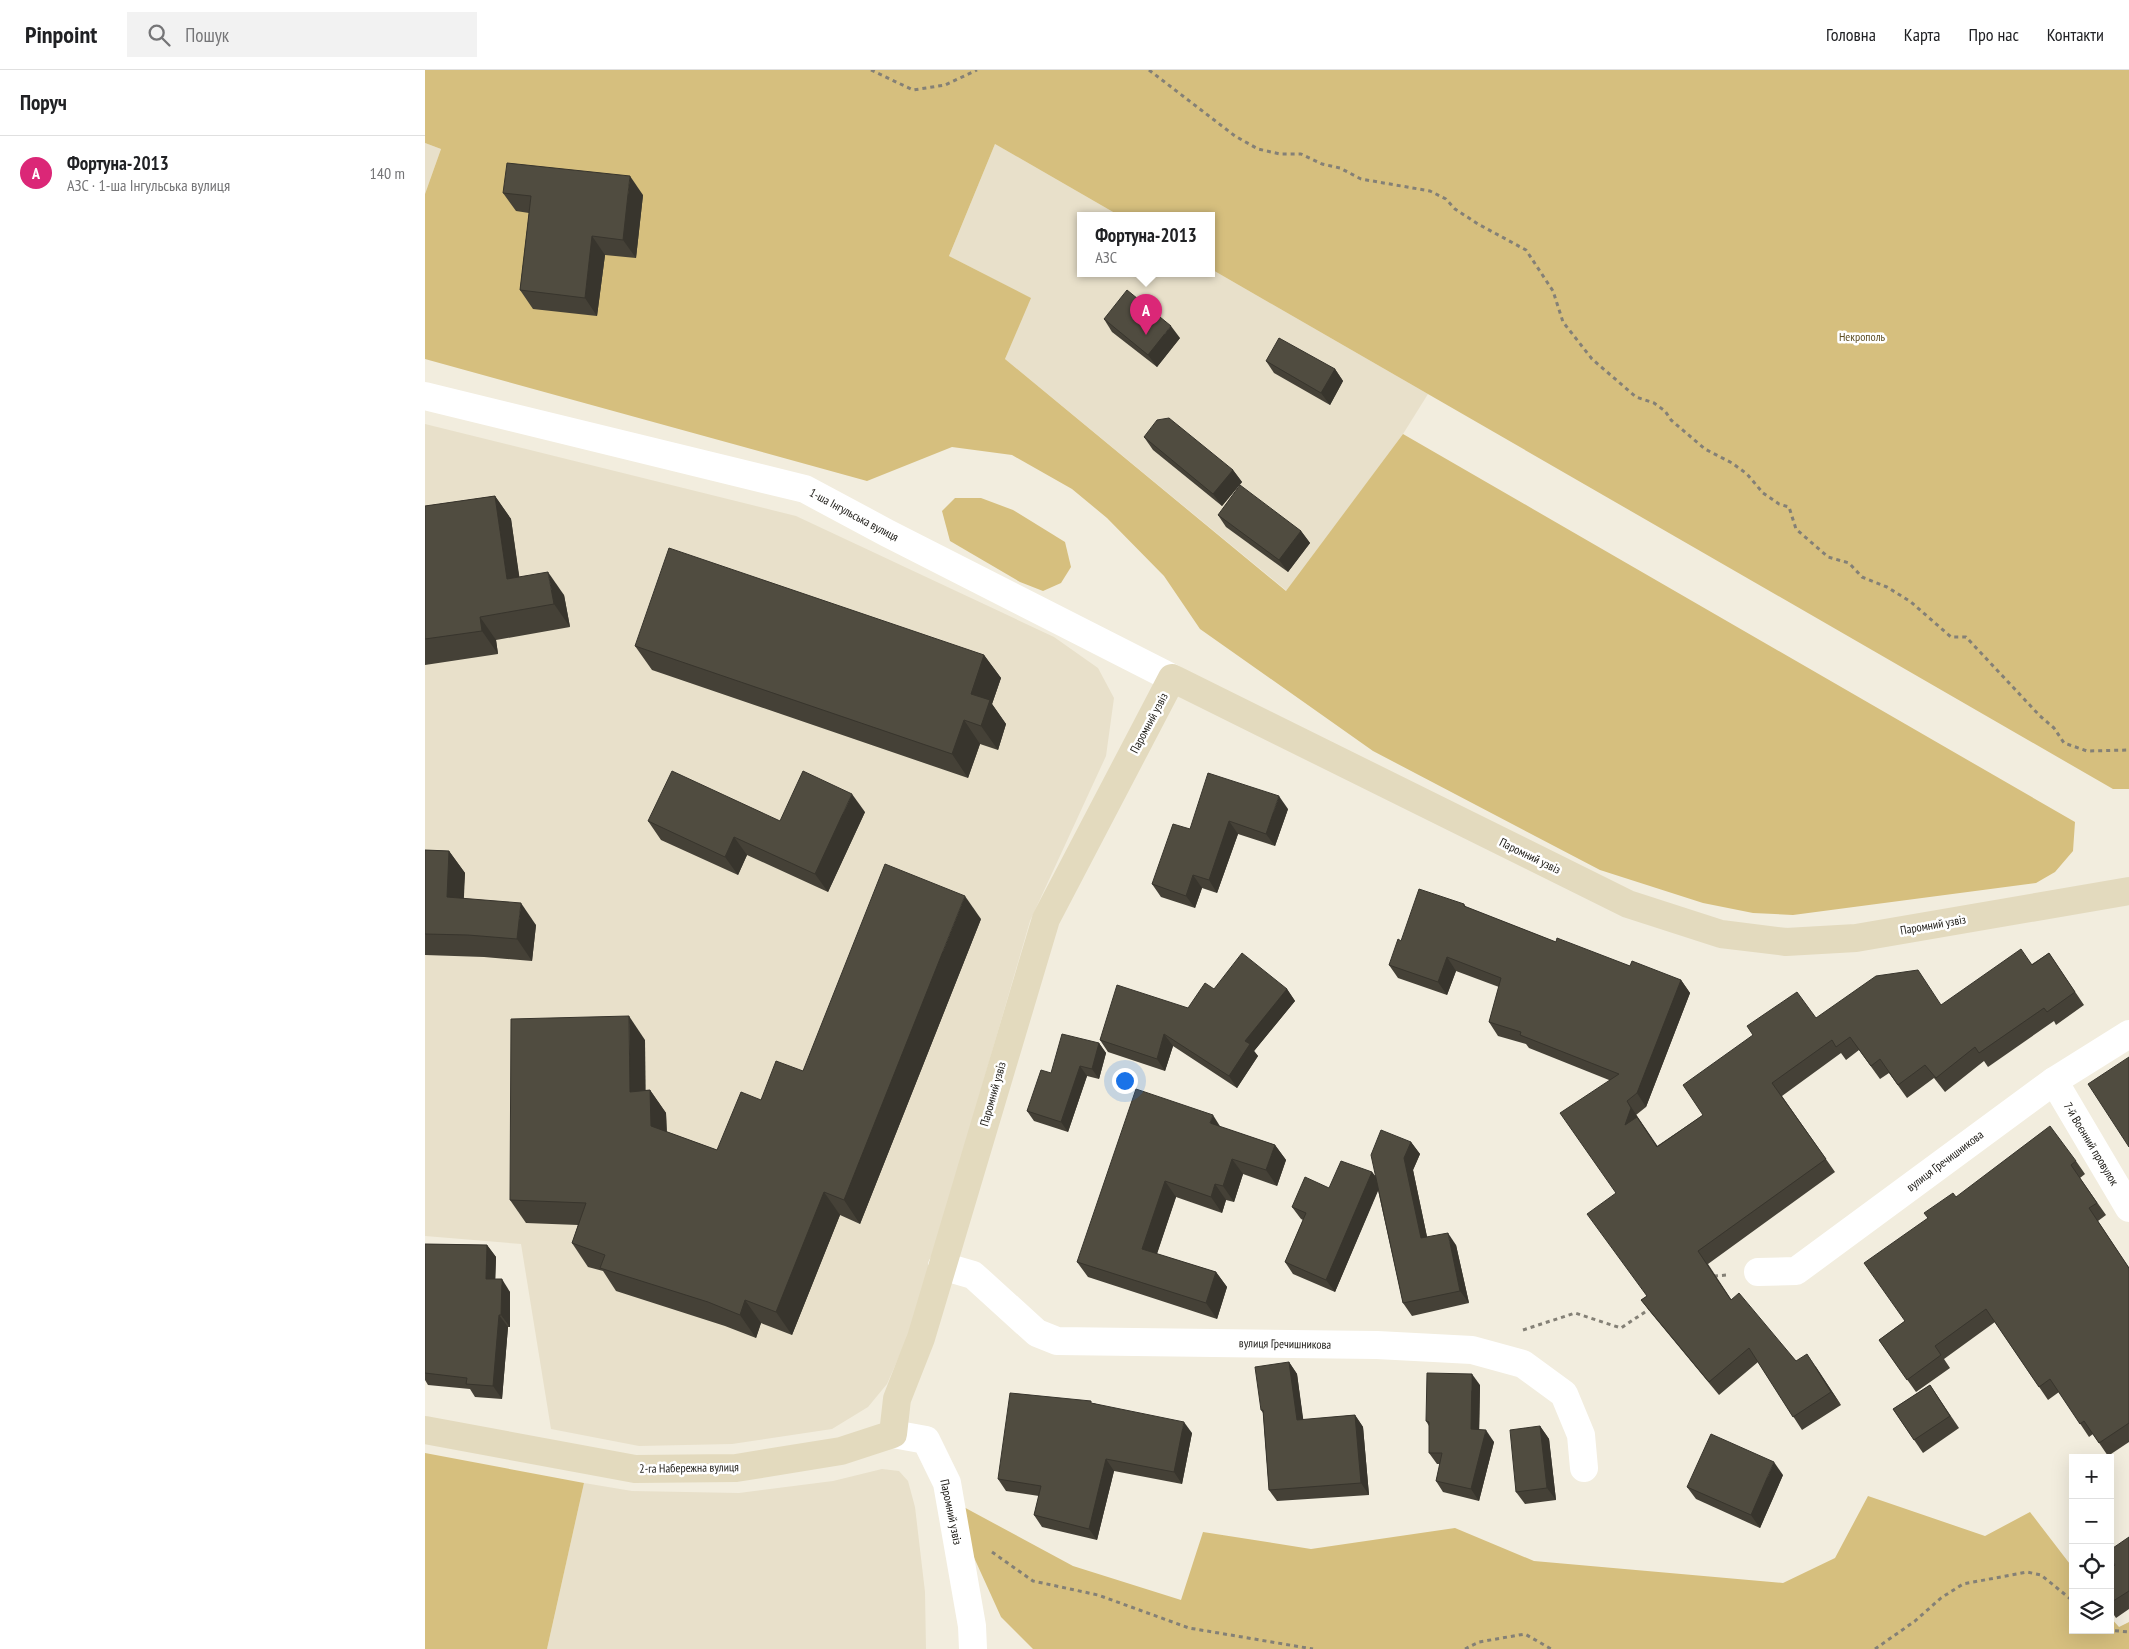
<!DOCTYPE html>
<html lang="uk">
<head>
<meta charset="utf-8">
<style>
  body { margin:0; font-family:"PT Sans Narrow",sans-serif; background:#f2f2f2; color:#202124 }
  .controls { position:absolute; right:15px; bottom:15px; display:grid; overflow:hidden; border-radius:0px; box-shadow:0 5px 20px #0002 }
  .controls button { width:45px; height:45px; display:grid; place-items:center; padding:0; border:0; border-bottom:1px solid #e0e0e0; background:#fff; color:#202124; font:25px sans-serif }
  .you { position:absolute; left:699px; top:1010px; width:18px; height:18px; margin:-12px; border:4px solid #fff; border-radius:50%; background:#1a73e8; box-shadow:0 0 0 8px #1a73e833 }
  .badge { display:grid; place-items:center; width:32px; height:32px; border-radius:50%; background:#db2777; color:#fff; font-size:16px; font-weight:700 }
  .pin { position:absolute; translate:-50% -41px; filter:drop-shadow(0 1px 2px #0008) }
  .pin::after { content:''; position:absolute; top:26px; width:18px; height:15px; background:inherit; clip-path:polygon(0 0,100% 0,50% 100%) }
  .popup { position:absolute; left:652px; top:142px; width:138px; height:65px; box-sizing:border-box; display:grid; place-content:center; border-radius:0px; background:#fff; filter:drop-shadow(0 1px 4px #0005); font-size:16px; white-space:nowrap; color:#757577 }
  .popup b { font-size:19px; color:#202124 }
  .popup::after { content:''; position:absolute; left:50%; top:100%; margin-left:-10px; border:10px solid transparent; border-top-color:#fff }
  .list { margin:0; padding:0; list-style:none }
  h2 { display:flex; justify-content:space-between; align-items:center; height:65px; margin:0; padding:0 20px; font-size:21px }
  h2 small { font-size:16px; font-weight:400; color:#757577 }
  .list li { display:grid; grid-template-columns:32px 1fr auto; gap:15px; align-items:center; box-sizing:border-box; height:75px; padding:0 20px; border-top:1px solid #e0e0e0 }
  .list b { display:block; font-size:19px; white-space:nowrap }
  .list p { margin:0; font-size:16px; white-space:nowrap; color:#757577 }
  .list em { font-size:16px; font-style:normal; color:#757577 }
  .icon { flex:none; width:28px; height:28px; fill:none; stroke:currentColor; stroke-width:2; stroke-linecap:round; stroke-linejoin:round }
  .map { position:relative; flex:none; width:1704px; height:1579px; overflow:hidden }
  header { display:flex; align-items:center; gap:30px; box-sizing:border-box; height:70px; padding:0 25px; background:#fff; border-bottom:1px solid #e0e0e0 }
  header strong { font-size:24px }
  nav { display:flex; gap:28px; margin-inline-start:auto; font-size:18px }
  .search { width:350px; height:45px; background:#f2f2f2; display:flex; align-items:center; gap:12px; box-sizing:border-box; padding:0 18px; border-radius:0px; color:#757577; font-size:19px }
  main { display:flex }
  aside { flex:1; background:#fff }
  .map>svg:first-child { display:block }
</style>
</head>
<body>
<header>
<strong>Pinpoint</strong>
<div class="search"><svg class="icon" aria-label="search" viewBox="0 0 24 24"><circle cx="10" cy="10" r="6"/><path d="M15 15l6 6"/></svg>Пошук</div>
<nav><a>Головна</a><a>Карта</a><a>Про нас</a><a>Контакти</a></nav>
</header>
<main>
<aside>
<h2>Поруч<small></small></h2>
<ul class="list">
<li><span class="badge">A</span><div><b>Фортуна-2013</b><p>АЗС · 1-ша Інгульська вулиця</p></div><em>140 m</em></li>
</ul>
</aside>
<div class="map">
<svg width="1704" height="1579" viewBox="0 0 1704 1579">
  <rect width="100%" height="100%" fill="#f2edde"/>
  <g fill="#e8e0ca">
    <polygon points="0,73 16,79 0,124"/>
    <polygon points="570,74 695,146 656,146 656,204 786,204 786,199 1003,324 978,364 862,521 580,289 605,228 524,186"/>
    <polygon points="0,354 371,446 629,567 673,598 689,628 681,686 605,851 487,1257 462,1314 443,1337 407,1359 307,1374 214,1376 126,1359 96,1174 0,1166"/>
    <polygon points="457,1399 474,1401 483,1411 490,1437 500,1522 501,1579 122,1579 159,1413 207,1421 314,1423 408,1411"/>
  </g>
  <g fill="#d6bf7e">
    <polygon points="0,0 1704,0 1704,719 1688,719 786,199 786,146 695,146 570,74 524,186 606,228 580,289 861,521 978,364 1650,752 1648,781 1630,802 1611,813 1368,845 1328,843 1278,833 1175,800 948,681 775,559 739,506 682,448 647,419 587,385 527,377 442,411 0,289 0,124 16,79 0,73"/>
    <polygon points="530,428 556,428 588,440 640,472 646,497 636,513 618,521 595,512 525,471 517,441"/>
    <polygon points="0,1383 159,1413 122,1579 0,1579"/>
    <polygon points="1443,1426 1560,1466 1605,1442 1648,1498 1648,1560 1685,1560 1685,1547 1694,1557 1704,1552 1704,1579 608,1579 576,1547 522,1428 648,1496 756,1530 778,1462 886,1479 1030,1458 1109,1491 1358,1513 1410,1488"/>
  </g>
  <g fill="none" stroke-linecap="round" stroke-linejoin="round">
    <g stroke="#848076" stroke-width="3" stroke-dasharray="4 4" stroke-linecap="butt">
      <polyline points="446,0 488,20 520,15 552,0"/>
      <polyline points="724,0 810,66 833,79 855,84 876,84 897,94 915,98 936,109 1005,121 1021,129 1030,139 1053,154 1101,180 1128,221 1138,252 1167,289 1211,327 1229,333 1240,341 1246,350 1280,379 1307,393 1322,404 1338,423 1354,434 1364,437 1371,459 1403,487 1424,493 1437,507 1462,517 1486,532 1526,567 1541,567 1615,646 1629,658 1639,673 1662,681 1704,680"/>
      <polyline points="1289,1206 1302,1205"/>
      <polyline points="1098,1260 1150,1243 1196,1258 1226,1238"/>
      <polyline points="567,1482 608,1511 673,1525 764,1558 888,1579"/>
      <polyline points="1682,1560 1704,1562"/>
      <polyline points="1040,1579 1054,1572 1100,1564 1126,1579"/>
      <polyline points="1450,1579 1490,1551 1516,1528 1538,1514 1602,1502 1616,1505 1648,1531"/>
    </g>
    <g stroke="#fff" stroke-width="28">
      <polyline points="0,326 380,419 462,463 747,608"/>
      <polyline points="1629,1011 1704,1138"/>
      <polyline points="517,1196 548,1205 612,1263 632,1271 952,1275 1047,1280 1098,1294 1139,1324 1156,1365 1159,1398"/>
      <polyline points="1333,1202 1371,1201 1629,1011 1704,964"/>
      <polyline points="468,1364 501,1370 522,1413 547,1556 548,1579"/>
    </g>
    <polyline stroke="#e3dabe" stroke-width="28" points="0,1360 210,1399 311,1398 416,1381 468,1364 472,1329 496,1268 621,849 747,608 1203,834 1296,864 1361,872 1431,868 1704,821"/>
  </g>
  <g fill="#454137">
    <polygon points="78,123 218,125 211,188 180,185 172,246 108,239 95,220 104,143 91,141"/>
    <polygon points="679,249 755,268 732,297 687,262"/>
    <polygon points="841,291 910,299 918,311 905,335 849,303"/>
    <polygon points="719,367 808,400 817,412 797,436 728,380"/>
    <polygon points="70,426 86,449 94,507 139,525 145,557 71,570 73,584 0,595 0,436"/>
    <polygon points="793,445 876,461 885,473 863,502 801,457"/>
    <polygon points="210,576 559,585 576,608 567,634 581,654 573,680 555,674 543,708 227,600"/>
    <polygon points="863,739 850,776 813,764 792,823 777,818 770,838 736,827 727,814 765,759"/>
    <polygon points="440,742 403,822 322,785 313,805 236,770 223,751 355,751"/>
    <polygon points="0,780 24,781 40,803 38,828 111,855 107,891 59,887 0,885"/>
    <polygon points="1039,834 1041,837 1131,872 1205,896 1256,910 1265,923 1221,1037 1211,1045 1232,1076 1278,1045 1391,948 1517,935 1607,894 1624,883 1659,935 1631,955 1629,951 1563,997 1559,991 1520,1022 1509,1008 1482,1028 1464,1003 1455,1009 1434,980 1421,990 1416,983 1357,1026 1410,1102 1283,1194 1306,1229 1371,1291 1391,1297 1416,1335 1377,1360 1333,1292 1294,1325 1226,1243 1216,1230 1222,1226 1191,1123 1184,1010 1104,978 1101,974 1073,966 1064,952 1074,917 1031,901 1022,925 973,908 964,895"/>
    <polygon points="556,849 435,1154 415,1145 367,1265 336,1253 331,1268 300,1256 191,1221 178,1201 163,1197 147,1173 153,1155 101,1153 85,1130 220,970 220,1020 225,1020 241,1043 242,1062 292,1080 336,1030 378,1001"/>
    <polygon points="789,919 862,919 870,931 829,981 833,986 812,1018 748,976 740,1001 683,982 675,970 763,938"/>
    <polygon points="674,973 681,983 674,1009 662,1006 643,1062 609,1051 602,1041 626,1003"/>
    <polygon points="796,1057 850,1075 861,1090 852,1116 818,1104 809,1132 801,1130 797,1143 751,1127 732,1184 791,1202 802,1217 792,1249 663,1207 652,1192"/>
    <polygon points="986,1072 995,1084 988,1100 1002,1167 1031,1175 1044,1233 987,1246 978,1233 953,1120 910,1222 868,1204 860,1192 878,1150 876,1149 867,1137 904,1118 947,1102 951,1107"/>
    <polygon points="1651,1091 1660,1104 1655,1108 1681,1145 1673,1151 1704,1198 1704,1372 1683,1386 1668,1364 1664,1367 1634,1322 1623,1330 1570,1252 1519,1289 1525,1298 1491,1322 1454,1270 1480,1251 1503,1148 1531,1127"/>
    <polygon points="0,1174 62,1175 71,1187 70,1209 85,1222 85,1257 83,1257 77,1329 50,1327 45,1319 3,1315 0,1310"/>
    <polygon points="864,1292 872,1304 878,1350 930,1345 938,1357 944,1425 852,1431 844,1420 838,1343 836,1340"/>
    <polygon points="1055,1315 1054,1360 1069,1372 1054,1431 1018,1422 1011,1411 1015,1394 1012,1394 1004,1383 1004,1356 1001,1351"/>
    <polygon points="1505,1315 1534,1358 1498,1383 1468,1339"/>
    <polygon points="668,1333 767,1363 757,1414 689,1401 672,1470 617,1457 609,1445 614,1426 581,1421 573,1409"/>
    <polygon points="1115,1356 1124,1369 1131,1430 1100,1434 1091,1422"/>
    <polygon points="1358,1405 1335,1458 1271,1429 1262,1417"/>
    <polygon points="1704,1467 1704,1539 1691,1548 1685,1539 1685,1498 1690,1495"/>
  </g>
  <g fill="#38352d">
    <polygon points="205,106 218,125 211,188 198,170"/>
    <polygon points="167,166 180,185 172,246 160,228"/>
    <polygon points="746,256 755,268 732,297 723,285"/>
    <polygon points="910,299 918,311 905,335 896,323"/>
    <polygon points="808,400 817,412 797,436 788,424"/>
    <polygon points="70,426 86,449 98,532 82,509"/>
    <polygon points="876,461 885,473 863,502 854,490"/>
    <polygon points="123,502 139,525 145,557 129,534"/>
    <polygon points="55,547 71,570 73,584 57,561"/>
    <polygon points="559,585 576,608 567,634 581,654 573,680 556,656 546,624"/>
    <polygon points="539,650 555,674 543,708 527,684"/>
    <polygon points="427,724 440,742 403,822 390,804"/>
    <polygon points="854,726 863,739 850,776 841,764"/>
    <polygon points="804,751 813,764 792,823 784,810"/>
    <polygon points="309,767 322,785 313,805 300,787"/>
    <polygon points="24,781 40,803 38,849 22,827"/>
    <polygon points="768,805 777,818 770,838 761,826"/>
    <polygon points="540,826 556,849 435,1154 419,1130"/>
    <polygon points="96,833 111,855 107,891 92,869"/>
    <polygon points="1022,887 1031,901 1022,925 1013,912"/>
    <polygon points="1256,910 1265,923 1221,1037 1212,1023"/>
    <polygon points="862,919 870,931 829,981 833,986 812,1018 804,1006 820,971"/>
    <polygon points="204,946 220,970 221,1045 205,1022"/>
    <polygon points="739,964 748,976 740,1001 732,989"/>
    <polygon points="674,973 681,983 674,1009 667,999"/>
    <polygon points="655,996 662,1006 643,1062 636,1052"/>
    <polygon points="225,1020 241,1043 242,1079 226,1056"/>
    <polygon points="1202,1031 1242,1090 1200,1055"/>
    <polygon points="788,1045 798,1061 785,1053"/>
    <polygon points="986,1072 995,1084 988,1100 1005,1181 996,1168 979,1088"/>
    <polygon points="850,1075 861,1090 852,1116 841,1100"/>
    <polygon points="807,1089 818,1104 809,1132 798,1116"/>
    <polygon points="947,1102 956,1114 910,1222 901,1210"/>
    <polygon points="740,1111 751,1127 728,1195 717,1179"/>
    <polygon points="790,1114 801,1130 797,1143 786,1127"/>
    <polygon points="399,1122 415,1145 367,1265 351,1242"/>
    <polygon points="1023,1163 1031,1175 1044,1233 1035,1221"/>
    <polygon points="62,1175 71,1187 70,1221 61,1209"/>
    <polygon points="791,1202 802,1217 792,1249 781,1233"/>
    <polygon points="77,1209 85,1222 85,1257 76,1245"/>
    <polygon points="320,1230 336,1253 331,1268 315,1245"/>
    <polygon points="74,1245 83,1257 77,1329 68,1316"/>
    <polygon points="1382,1284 1391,1297 1416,1335 1406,1322"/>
    <polygon points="864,1292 872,1304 880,1362 872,1350"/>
    <polygon points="1047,1304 1055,1315 1054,1370 1046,1359"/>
    <polygon points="930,1345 938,1357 944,1425 936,1413"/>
    <polygon points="759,1352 767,1363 757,1414 749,1402"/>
    <polygon points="1115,1356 1124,1369 1131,1430 1122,1418"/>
    <polygon points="1061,1360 1069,1372 1054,1431 1046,1419"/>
    <polygon points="681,1389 689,1401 672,1470 664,1459"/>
    <polygon points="1349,1392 1358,1405 1335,1458 1326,1445"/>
  </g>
  <g fill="#504c40" stroke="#38352d">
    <polygon points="82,93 205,106 198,170 167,166 160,228 95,220 106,126 78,123"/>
    <polygon points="702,220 746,256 723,285 679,249"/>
    <polygon points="854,268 910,299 896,323 841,291"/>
    <polygon points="744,348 808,400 788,424 719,367 732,350"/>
    <polygon points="815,415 876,461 854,490 793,445"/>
    <polygon points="70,426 82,509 123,502 129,534 55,547 57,561 0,569 0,436"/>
    <polygon points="244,478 559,585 546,624 565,630 556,656 539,650 527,684 210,576"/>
    <polygon points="247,701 355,751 378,701 427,724 390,804 309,767 300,787 223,751"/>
    <polygon points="783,703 854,726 841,764 804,751 784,810 768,805 761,826 727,814 748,754 765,759"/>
    <polygon points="0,780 24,781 22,827 96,833 92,869 43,865 0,864"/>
    <polygon points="460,794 540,826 419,1130 399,1122 351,1242 320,1230 315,1245 283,1232 175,1198 180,1185 147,1173 161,1133 85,1130 86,949 204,946 205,1022 225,1020 226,1056 292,1080 316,1022 336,1030 351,991 378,1001"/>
    <polygon points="994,819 1039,834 1039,836 1131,872 1132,868 1205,896 1207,891 1256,910 1212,1023 1202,1031 1206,1038 1200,1055 1212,1047 1232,1077 1278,1045 1258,1015 1328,965 1322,956 1372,922 1391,948 1451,906 1493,900 1516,935 1596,879 1607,895 1624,883 1650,922 1622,942 1619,938 1554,983 1550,977 1511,1008 1500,995 1473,1015 1455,989 1446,996 1425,967 1411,977 1407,970 1347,1013 1401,1089 1273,1181 1306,1230 1314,1223 1371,1291 1382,1284 1406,1322 1368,1347 1324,1278 1284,1312 1216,1230 1222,1226 1162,1144 1191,1123 1135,1043 1194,1004 1095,965 1096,962 1064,952 1076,908 1022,887 1013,912 964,895 973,869 976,871"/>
    <polygon points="817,883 862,919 820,971 825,974 804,1006 739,964 732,989 675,970 692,915 763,938 780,913 789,919"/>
    <polygon points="637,964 674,973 667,999 655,996 636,1052 602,1041 616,1000 626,1003"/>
    <polygon points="1704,987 1704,1077 1663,1014"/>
    <polygon points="711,1019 788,1045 785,1053 850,1075 841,1100 807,1089 798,1116 790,1114 786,1127 740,1111 717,1179 791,1202 781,1233 652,1192"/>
    <polygon points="1625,1056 1651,1091 1646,1095 1672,1133 1664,1138 1704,1198 1704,1353 1674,1373 1659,1351 1655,1354 1625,1309 1614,1317 1561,1239 1510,1276 1516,1285 1482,1310 1454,1270 1480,1251 1439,1193 1503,1148 1499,1143 1528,1123 1531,1127"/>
    <polygon points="956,1060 986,1072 979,1088 996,1168 1023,1163 1035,1221 978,1233 946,1085"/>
    <polygon points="916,1091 947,1102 901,1210 860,1192 881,1143 867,1137 880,1107 904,1118"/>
    <polygon points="0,1174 62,1175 61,1209 77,1209 76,1245 74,1245 68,1316 41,1314 42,1308 0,1303"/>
    <polygon points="864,1292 872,1350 930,1345 936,1413 844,1420 838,1340 836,1340 830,1297"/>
    <polygon points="1002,1303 1047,1304 1046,1359 1061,1360 1046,1419 1011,1411 1017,1383 1004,1383 1004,1352 1001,1351"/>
    <polygon points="1505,1315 1525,1346 1489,1370 1468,1339"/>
    <polygon points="585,1323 666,1331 666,1333 759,1352 749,1402 681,1389 664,1459 609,1445 616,1416 573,1409"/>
    <polygon points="1115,1356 1122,1418 1091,1422 1085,1360"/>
    <polygon points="1286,1364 1349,1392 1326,1445 1262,1417"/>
    <polygon points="1704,1467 1704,1521 1685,1533 1685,1498 1690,1495 1685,1488 1685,1480"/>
  </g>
  <g text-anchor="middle" stroke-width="5" stroke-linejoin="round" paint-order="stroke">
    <g font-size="12" fill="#5e4f24" stroke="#fff">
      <text x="1437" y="271">Некрополь</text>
    </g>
    <g font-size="12" fill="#1b1914" stroke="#fff">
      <text transform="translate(429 445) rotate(28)" y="4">1-ша Інгульська вулиця</text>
      <text transform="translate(724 653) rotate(-62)" y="4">Паромний узвіз</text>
      <text transform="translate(1105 786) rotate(26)" y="4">Паромний узвіз</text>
      <text transform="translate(1508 855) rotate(-10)" y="4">Паромний узвіз</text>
      <text transform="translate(568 1024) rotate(-74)" y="4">Паромний узвіз</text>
      <text transform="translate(1666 1074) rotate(59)" y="4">7-й Воєнний провулок</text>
      <text transform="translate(1520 1091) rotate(-37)" y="4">вулиця Гречишникова</text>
      <text transform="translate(860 1274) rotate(1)" y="4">вулиця Гречишникова</text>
      <text transform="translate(264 1398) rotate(-1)" y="4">2-га Набережна вулиця</text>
      <text transform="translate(526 1442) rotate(78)" y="4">Паромний узвіз</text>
    </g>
  </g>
</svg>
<div class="controls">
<button>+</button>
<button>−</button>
<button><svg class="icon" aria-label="locate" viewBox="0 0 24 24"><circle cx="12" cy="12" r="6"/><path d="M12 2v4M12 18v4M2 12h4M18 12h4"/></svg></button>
<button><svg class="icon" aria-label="layers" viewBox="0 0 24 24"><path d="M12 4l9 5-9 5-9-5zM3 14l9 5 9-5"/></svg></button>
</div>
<div class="you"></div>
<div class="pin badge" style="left:721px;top:265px">A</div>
<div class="popup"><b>Фортуна-2013</b>АЗС</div>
</div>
</main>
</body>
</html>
